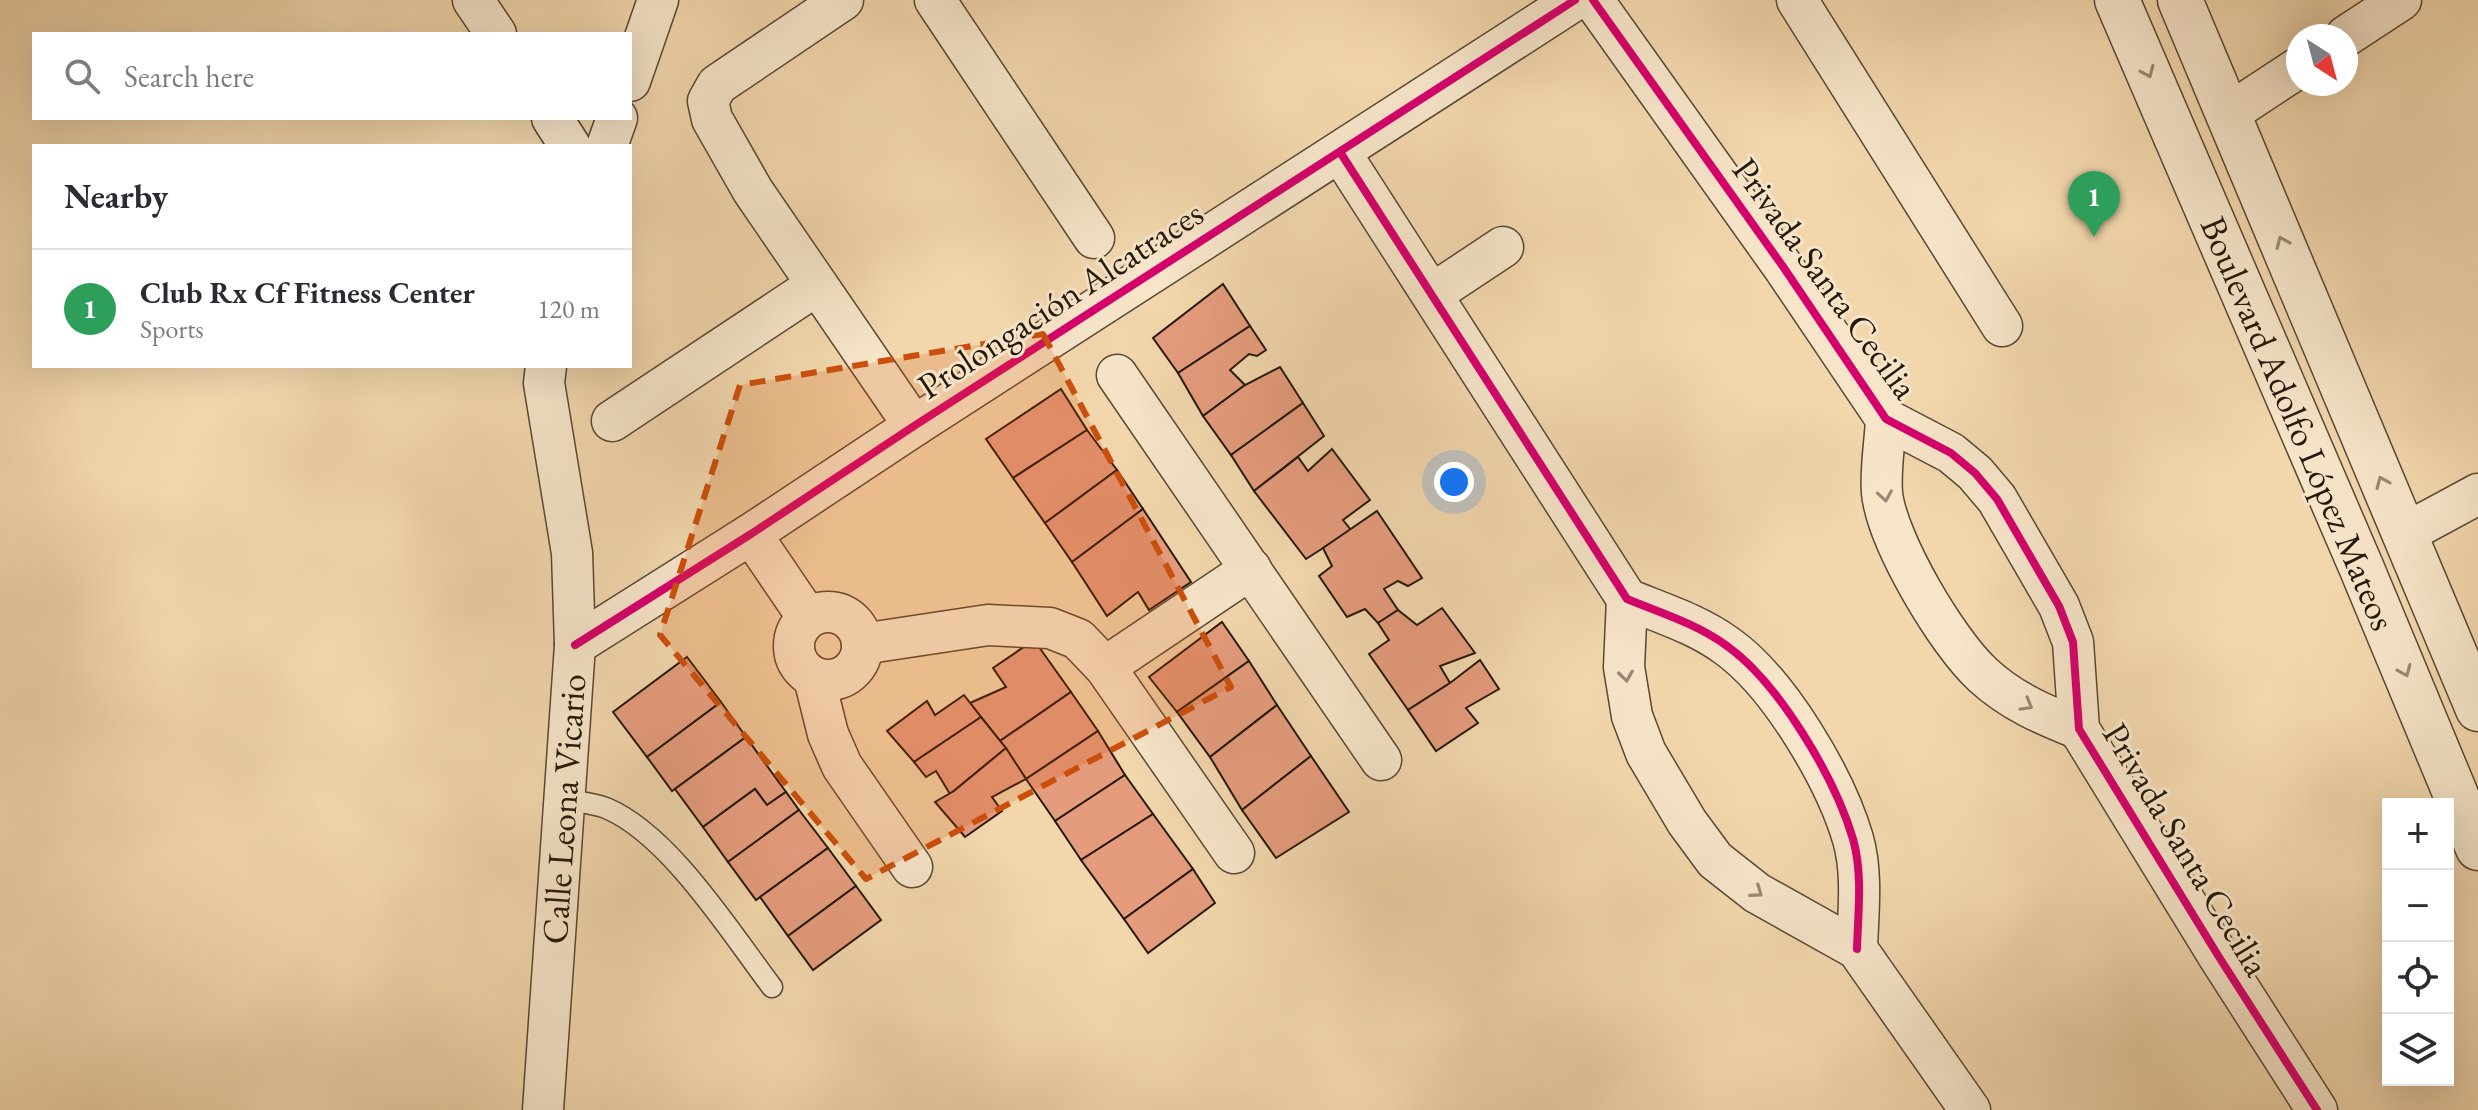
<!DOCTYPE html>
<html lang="en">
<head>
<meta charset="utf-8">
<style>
  body { margin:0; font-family:"EB Garamond",serif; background:#f2f2f3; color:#2b2b33 }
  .controls { position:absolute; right:24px; bottom:24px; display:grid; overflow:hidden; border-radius:0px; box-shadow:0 8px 32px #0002 }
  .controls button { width:72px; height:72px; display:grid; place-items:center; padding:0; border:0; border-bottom:2px solid #e1e1e2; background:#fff; color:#2b2b33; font:40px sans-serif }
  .compass { position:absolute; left:2286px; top:24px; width:72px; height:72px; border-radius:50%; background:#fff; box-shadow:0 8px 32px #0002; rotate:144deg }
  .you { position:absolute; left:1454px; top:482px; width:28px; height:28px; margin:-20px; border:6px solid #fff; border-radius:50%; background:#1a73e8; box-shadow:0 0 0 12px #1a73e833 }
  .badge { display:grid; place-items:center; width:52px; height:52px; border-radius:50%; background:#0f766e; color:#fff; font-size:26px; font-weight:700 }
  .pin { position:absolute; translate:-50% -66px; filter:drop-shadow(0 2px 4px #0008) }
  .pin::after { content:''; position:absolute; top:42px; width:28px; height:24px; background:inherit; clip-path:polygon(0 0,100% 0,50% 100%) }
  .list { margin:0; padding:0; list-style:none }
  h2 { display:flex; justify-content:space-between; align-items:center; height:104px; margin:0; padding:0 32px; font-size:34px }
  h2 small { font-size:26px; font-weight:400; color:#7c7c81 }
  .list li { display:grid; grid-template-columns:52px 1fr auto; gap:24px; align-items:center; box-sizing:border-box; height:120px; padding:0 32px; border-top:2px solid #e1e1e2 }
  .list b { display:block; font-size:30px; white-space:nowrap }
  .list p { margin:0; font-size:26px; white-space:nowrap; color:#7c7c81 }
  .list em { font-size:26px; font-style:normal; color:#7c7c81 }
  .icon { flex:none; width:44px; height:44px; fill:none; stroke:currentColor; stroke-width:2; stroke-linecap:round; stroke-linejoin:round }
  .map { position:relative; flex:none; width:2478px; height:1110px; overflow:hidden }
  .search { position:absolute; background:#fff; box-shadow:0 8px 32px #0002; left:32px; top:32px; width:600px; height:88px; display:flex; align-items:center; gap:20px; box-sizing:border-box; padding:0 28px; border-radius:0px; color:#7c7c81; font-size:30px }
  .panel { position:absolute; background:#fff; box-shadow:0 8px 32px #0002; left:32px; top:144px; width:600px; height:224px; border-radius:0px }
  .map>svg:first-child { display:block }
</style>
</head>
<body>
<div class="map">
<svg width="2478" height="1110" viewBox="0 0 2478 1110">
  <rect width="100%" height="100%" fill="#f2d7ad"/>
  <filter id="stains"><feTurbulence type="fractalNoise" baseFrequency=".0025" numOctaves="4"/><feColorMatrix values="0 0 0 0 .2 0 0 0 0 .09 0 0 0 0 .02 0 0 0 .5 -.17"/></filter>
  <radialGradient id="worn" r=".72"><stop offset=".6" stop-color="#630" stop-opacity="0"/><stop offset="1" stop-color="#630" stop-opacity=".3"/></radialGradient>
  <g fill="#e59c7d" stroke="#24190b" stroke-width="2">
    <polygon points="1223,284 1250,326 1178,373 1153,338"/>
    <polygon points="1250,326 1266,350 1257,356 1249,354 1230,370 1245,385 1203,416 1178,373"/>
    <polygon points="1280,367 1303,403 1231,455 1203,416 1245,385"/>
    <polygon points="1061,389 1087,430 1013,478 986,439"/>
    <polygon points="1303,403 1324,436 1254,491 1231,455"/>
    <polygon points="1087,430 1117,470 1045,523 1013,478"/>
    <polygon points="1332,449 1370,500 1343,520 1351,530 1306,559 1254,491 1298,457 1308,471"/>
    <polygon points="1117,470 1143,509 1072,562 1045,523"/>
    <polygon points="1143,509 1191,582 1149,610 1138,592 1107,616 1072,562"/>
    <polygon points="1377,511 1422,578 1408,586 1398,581 1384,589 1398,610 1378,623 1365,609 1347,617 1319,576 1332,566 1323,548"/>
    <polygon points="1442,608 1475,653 1440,666 1450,683 1408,710 1369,654 1389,640 1378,623 1398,610 1417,625"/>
    <polygon points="1222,622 1249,661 1177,712 1149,677"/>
    <polygon points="1034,640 1071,692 1000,741 970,703 1006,687 993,668"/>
    <polygon points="687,657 721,702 647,757 613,712"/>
    <polygon points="1480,660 1499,689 1466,708 1478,723 1436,751 1408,710 1450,683"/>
    <polygon points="1249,661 1277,705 1210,757 1177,712"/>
    <polygon points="1071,692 1098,731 1026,779 1000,741"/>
    <polygon points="964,695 981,717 914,762 887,731 927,701 935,715"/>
    <polygon points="721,702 746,737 672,791 647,757"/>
    <polygon points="1277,705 1311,756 1242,810 1210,757"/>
    <polygon points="981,717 1006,748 950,794 936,771 926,777 914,762"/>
    <polygon points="1098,731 1125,775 1055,821 1026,779"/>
    <polygon points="746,737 786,792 767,805 755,789 703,827 675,789"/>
    <polygon points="1006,748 1026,779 992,797 1002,811 965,837 935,802 954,791"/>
    <polygon points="1311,756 1349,812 1276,858 1242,810"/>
    <polygon points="1125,775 1153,814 1081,860 1055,821"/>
    <polygon points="755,789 767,805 786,792 799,810 728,862 703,827"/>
    <polygon points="799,810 828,848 756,900 728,862"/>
    <polygon points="1153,814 1193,869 1124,919 1081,860"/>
    <polygon points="828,848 856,886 788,936 760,897"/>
    <polygon points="1193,869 1215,903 1148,953 1124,919"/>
    <polygon points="856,886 881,920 813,970 788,936"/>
  </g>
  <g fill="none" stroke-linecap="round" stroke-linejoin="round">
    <defs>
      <path id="service" d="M564 799C578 802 594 803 606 808 669 834 731 933 772 987"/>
      <g id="minor">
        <polyline points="473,0 496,34"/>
        <polyline points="843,0 717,85 708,101 712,119 753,191 914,426"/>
        <polyline points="935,0 1094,238"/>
        <polyline points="1593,0 1784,268 1886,419 1951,453 1975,473 1997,499 2059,606 2073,642 2079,729 2219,957 2317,1110"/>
        <polyline points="1797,0 2002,326"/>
        <polyline points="2346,36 2401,0"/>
        <polyline points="630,81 658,0"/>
        <polyline points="2228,114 2298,68"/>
        <polyline points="552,118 570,146"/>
        <polyline points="607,146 617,118"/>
        <path d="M1340 152 1627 599C1661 613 1697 624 1727 646 1779 683 1835 778 1853 839 1863 874 1858 913 1857 949"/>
        <polyline points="1432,294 1503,247"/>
        <polyline points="1117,375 1381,760"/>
        <path d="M1886 419C1885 443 1880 469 1882 493 1887 541 1947 642 1983 675 2011 701 2044 715 2079 729"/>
        <polyline points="612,421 817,285"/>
        <polyline points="751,534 808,618"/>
        <polyline points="2404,534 2478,494"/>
        <polyline points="1627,599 1624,667 1632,716 1646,753 1687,822 1715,860 1757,893 1857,949 1970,1110"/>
        <circle cx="828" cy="646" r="34"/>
        <polyline points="862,644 988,625 1050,628 1078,639 1105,667 1234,853"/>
        <polyline points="575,645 751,534 914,426 1575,0"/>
        <polyline points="1105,667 1251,569"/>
        <polyline points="814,678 828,734 842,766 912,867"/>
        <polyline points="543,1110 575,645 572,553 544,383 546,366"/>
      </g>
      <g id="tertiary">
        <polyline points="2117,0 2362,569 2478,848"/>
        <polyline points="2180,0 2478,709"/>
      </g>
    </defs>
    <use href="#service" stroke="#584834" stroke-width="23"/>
    <use href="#minor" stroke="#584834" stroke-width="43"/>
    <use href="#tertiary" stroke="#584834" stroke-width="47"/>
    <use href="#service" stroke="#f7e5ca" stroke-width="20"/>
    <use href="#minor" stroke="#f7e5ca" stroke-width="40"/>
    <use href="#tertiary" stroke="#f7e5ca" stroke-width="44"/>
    <defs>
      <g id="cycleway">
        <polyline points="1593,0 1784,268 1886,419 1951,453 1975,473 1997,499 2059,606 2073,642 2079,729 2219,957 2317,1110"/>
        <path d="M1340 152 1627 599C1661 613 1697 624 1727 646 1779 683 1835 778 1853 839 1863 874 1858 913 1857 949"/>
        <polyline points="575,645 751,534 914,426 1575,0"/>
      </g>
    </defs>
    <use href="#cycleway" stroke="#f7e5ca" stroke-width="13"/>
    <use href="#cycleway" stroke="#d6006c" stroke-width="8"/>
  </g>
  <defs><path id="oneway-chevron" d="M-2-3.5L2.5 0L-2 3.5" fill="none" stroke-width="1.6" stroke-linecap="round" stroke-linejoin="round" transform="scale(2)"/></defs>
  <g stroke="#988974">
    <use href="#oneway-chevron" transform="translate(2148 72) rotate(67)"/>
    <use href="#oneway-chevron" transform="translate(2282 242) rotate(-113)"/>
    <use href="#oneway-chevron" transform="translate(2382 482) rotate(-113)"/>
    <use href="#oneway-chevron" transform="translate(1885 496) rotate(81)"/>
    <use href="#oneway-chevron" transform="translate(2405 671) rotate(67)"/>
    <use href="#oneway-chevron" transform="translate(1626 676) rotate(82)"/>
    <use href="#oneway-chevron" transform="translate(2027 705) rotate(30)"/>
    <use href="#oneway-chevron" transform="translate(1757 892) rotate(35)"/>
  </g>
  <path fill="#cb4f0c" fill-opacity="0.2" stroke="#cb4f0c" stroke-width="6" stroke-dasharray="16 10" stroke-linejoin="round" d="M1043 334 1231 687 866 879 660 635 740 385Z"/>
  <g text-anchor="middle" stroke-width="6" stroke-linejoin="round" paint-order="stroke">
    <g font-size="36" fill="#24190b" stroke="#f7e5ca">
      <text transform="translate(1826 278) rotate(54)" y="13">Privada Santa Cecilia</text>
      <text transform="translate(1060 299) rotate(-33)" y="13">Prolongación Alcatraces</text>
      <text transform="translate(2299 423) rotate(67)" y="13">Boulevard Adolfo López Mateos</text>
      <text transform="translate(563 809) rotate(-86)" y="13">Calle Leona Vicario</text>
      <text transform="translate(2187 849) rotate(59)" y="13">Privada Santa Cecilia</text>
    </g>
  </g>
  <rect width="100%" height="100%" filter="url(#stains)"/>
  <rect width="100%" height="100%" fill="url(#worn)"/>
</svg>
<div class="controls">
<button>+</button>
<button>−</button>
<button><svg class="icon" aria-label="locate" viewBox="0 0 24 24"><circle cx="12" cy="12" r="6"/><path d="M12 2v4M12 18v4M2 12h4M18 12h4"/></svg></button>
<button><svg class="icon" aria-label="layers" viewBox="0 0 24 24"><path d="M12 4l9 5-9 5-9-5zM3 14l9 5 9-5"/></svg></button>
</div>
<svg class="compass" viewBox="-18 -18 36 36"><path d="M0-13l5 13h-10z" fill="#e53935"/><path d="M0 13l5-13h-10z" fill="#7c7c81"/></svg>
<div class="you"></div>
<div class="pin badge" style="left:2094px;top:237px;background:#2e9e5b">1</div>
<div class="search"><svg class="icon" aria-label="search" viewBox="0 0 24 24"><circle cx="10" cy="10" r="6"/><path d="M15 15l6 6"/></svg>Search here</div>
<section class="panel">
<h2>Nearby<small></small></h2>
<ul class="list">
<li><span class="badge" style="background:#2e9e5b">1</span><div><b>Club Rx Cf Fitness Center</b><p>Sports</p></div><em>120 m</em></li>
</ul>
</section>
</div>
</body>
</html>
